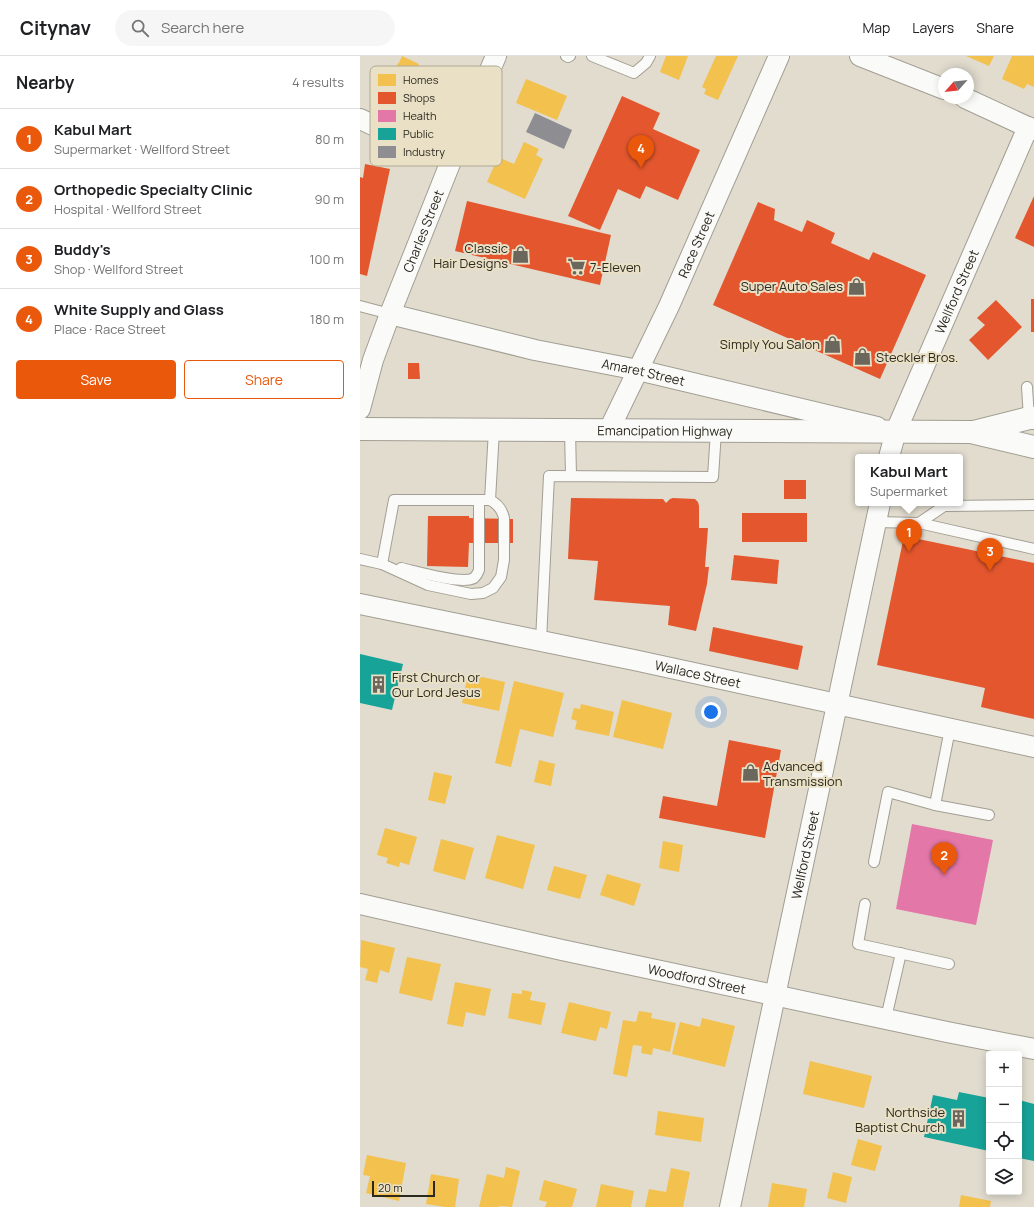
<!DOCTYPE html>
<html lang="en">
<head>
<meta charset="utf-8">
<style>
  body { margin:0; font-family:Manrope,sans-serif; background:#f6f6f6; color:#202124 }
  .controls { position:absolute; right:12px; bottom:12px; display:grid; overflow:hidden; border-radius:4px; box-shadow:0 2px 10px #0003 }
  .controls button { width:36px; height:36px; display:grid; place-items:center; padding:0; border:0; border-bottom:1px solid #e0e0e0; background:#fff; color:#202124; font:20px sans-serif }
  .compass { position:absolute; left:578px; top:12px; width:36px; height:36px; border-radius:50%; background:#fff; box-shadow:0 2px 10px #0003; rotate:243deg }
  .scale { position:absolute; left:12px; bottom:10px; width:63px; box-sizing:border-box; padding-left:4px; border:2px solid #2b281e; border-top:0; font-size:11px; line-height:14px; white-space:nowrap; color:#2b281e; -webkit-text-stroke:3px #e9e0c6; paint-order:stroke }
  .you { position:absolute; left:351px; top:656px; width:14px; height:14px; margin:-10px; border:3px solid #fff; border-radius:50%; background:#1a73e8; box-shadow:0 0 0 6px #1a73e833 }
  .badge { display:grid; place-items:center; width:26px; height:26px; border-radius:50%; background:#ea580c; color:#fff; font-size:13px; font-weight:700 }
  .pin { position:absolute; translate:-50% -33px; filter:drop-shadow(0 1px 2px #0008) }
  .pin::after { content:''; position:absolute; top:21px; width:14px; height:12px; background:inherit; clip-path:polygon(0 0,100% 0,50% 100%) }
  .popup { position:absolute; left:495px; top:398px; width:108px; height:52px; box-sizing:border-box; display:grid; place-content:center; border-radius:4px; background:#fff; filter:drop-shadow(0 1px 3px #0005); font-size:13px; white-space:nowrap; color:#757577 }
  .popup b { font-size:15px; color:#202124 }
  .popup::after { content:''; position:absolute; left:50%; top:100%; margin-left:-8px; border:8px solid transparent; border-top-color:#fff }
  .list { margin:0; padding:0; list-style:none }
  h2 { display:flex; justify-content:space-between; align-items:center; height:52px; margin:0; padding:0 16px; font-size:17px }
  h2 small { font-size:13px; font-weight:400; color:#757577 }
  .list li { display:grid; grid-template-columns:26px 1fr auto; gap:12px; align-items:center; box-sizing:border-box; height:60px; padding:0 16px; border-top:1px solid #e0e0e0 }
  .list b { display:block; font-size:15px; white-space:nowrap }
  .list p { margin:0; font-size:13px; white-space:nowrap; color:#757577 }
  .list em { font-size:13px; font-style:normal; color:#757577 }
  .actions { display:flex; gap:8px; padding:12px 16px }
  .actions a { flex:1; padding:9px 0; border:1px solid #ea580c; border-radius:4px; text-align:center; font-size:14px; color:#ea580c }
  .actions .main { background:#ea580c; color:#fff }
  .icon { flex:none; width:22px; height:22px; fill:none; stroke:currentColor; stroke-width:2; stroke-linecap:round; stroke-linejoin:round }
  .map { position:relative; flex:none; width:674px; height:1151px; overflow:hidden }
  header { display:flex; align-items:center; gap:24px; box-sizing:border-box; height:56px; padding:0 20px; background:#fff; border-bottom:1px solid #e0e0e0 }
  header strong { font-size:19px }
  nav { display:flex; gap:22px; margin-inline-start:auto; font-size:14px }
  .search { width:280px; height:36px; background:#f6f6f6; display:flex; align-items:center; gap:10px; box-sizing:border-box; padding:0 14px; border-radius:22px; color:#757577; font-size:15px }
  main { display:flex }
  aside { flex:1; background:#fff }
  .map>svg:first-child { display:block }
</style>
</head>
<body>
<header>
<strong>Citynav</strong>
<div class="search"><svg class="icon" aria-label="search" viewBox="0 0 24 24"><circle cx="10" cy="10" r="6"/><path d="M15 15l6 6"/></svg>Search here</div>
<nav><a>Map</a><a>Layers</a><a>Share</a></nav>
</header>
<main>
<aside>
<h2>Nearby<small>4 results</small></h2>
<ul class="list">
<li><span class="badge">1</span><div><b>Kabul Mart</b><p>Supermarket · Wellford Street</p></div><em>80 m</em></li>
<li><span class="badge">2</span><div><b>Orthopedic Specialty Clinic</b><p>Hospital · Wellford Street</p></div><em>90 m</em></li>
<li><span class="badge">3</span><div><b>Buddy's</b><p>Shop · Wellford Street</p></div><em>100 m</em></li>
<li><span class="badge">4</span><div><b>White Supply and Glass</b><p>Place · Race Street</p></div><em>180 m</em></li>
</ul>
<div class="actions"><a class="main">Save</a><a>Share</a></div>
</aside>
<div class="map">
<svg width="674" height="1151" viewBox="0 0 674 1151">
  <rect width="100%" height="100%" fill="#e1dcce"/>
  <g fill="#f2c14e">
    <polygon points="42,0 59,8 57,15 61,16 48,46 37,41 35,45 25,41 28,37 26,36 38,7 39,7"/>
    <polygon points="306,0 328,0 319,24 300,16"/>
    <polygon points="356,0 378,0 358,44 344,38 346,33 342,31"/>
    <polygon points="606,0 634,0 629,10"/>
    <polygon points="652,0 674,0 674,31 667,28 664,33 642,23"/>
    <polygon points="166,23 207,40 197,64 156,47"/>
    <polygon points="164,86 179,93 176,99 183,103 165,143 127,126 138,101 154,108"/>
    <polygon points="108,618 145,626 139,655 102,647"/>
    <polygon points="154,625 204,637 193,681 160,673 151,711 135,707"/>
    <polygon points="262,644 312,657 303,693 253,681"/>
    <polygon points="221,648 254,656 249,680 215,673 217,665 211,663 214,652 220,653"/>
    <polygon points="179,704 195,708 191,730 174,726"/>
    <polygon points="74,716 92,720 85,748 68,744"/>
    <polygon points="25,772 57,781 49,809 40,806 39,811 26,807 28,802 17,799"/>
    <polygon points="137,779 175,789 163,833 125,822"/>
    <polygon points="81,783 114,792 105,824 73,815"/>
    <polygon points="303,785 323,789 319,816 299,812"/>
    <polygon points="194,810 227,819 220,843 187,834"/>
    <polygon points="247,818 281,828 274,850 240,839"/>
    <polygon points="1,884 35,892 29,917 20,914 17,927 5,924 8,913 0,911"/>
    <polygon points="47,901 81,908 72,945 39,937"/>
    <polygon points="95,926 131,933 125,960 106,956 103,971 87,968"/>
    <polygon points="162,934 172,936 170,944 186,947 181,969 148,962 152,937 162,938"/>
    <polygon points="209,946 251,956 247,973 240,971 236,985 201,977"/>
    <polygon points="279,955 292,957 291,962 316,967 310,996 293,992 292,999 281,997 282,990 273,989 267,1021 253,1018 263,964 276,966"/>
    <polygon points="342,962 375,970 365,1011 312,998 320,966 340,971"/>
    <polygon points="450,1005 512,1020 504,1052 443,1038"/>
    <polygon points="298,1055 344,1062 341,1086 295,1079"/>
    <polygon points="498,1083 522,1090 515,1115 491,1109"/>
    <polygon points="7,1099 46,1107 39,1145 6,1137 10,1120 3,1119"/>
    <polygon points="146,1111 160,1115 152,1151 139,1150 139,1151 119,1151 127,1118 144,1122"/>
    <polygon points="311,1112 330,1116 323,1151 285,1151 289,1133 306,1136"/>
    <polygon points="473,1116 492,1121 486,1147 467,1142"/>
    <polygon points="71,1118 99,1123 95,1151 85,1151 66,1148"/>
    <polygon points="184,1124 217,1133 212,1151 185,1151 187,1146 179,1144"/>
    <polygon points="412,1127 447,1133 444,1151 408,1151"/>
    <polygon points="241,1128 274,1135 271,1151 236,1151"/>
    <polygon points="601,1139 631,1145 630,1151 599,1151"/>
  </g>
  <g fill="#e4572e">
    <polygon points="262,40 300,57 293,73 340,94 318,144 286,130 280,143 258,133 240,174 208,160"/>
    <polygon points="5,108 30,113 7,220 0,218 0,121 3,122"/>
    <polygon points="674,140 674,191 655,182"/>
    <polygon points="107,145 251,179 240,229 95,195"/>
    <polygon points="398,146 415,153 414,164 442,176 447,164 475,177 471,187 509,204 513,196 566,219 520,323 353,249"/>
    <rect x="671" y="243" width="3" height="33"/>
    <polygon points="636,244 662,271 628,304 609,284 625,269 617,262"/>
    <polygon points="48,307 59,307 60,323 48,323"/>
    <rect x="424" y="424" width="22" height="19"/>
    <polygon points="211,442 300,443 303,443 306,447 310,443 313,442 335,443 338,446 339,450 339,472 348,472 345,511 349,511 347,528 336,575 308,569 310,550 234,544 238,505 208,503"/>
    <rect x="382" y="457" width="65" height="29"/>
    <polygon points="68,460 109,460 109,462 153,463 153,487 109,487 108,511 67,510"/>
    <polygon points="544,480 674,507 674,663 621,651 625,632 517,609"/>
    <polygon points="374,499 419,504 417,528 371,524"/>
    <polygon points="353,571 443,590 438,614 349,595"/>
    <polygon points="369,684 421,694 405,782 299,762 303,740 357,750"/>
  </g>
  <polygon fill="#e377a8" points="552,768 633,784 616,869 536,853"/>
  <g fill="#17a398">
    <polygon points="0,598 43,608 32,654 0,647"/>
    <polygon points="599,1036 629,1042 629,1095 564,1081 573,1039 597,1044"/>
    <polygon points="659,1044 674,1048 674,1105 659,1102"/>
  </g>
  <polygon fill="#8d8d92" points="175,57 212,74 204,93 166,76"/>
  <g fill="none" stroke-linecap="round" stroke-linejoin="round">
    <defs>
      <g id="service">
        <polyline points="206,0 208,1 210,0"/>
        <polyline points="232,0 274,17 286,7 290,0"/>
        <polyline points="0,250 30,258"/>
        <polyline points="667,331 669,362"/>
        <polyline points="210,374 211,420"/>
        <polyline points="516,466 559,467 674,493"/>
        <polyline points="559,467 584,450 674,449"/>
        <polyline points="0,503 22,508 34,444 130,444 134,374"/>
        <path d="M22 508 68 529 111 538 123 537 133 532 141 521 144 504V462C142 453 138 448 130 444"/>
        <path d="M41 512C55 515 102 529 114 522 116 520 118 517 119 514V444"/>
        <polyline points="181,585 189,420 353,421 356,375"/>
        <polyline points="575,749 590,673"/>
        <polyline points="514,806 528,736 575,749 629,759"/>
        <polyline points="505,848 498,888 589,908"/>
        <polyline points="526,962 541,897"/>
      </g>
      <g id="minor">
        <polyline points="500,0 584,33"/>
        <polyline points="605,42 674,74"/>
        <polyline points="0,63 91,105"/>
        <path id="s1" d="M30 258 175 294 278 314 517 371"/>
        <path id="s2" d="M0 353 13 304 30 258 91 105 136 0"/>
        <path id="s3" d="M249 374 309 250 419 0"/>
        <path id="s4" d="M529 401 536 375 668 71"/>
        <path id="s5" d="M0 548 274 604 674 691"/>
        <path id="s6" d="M0 848 202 894 587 976 674 993"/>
        <path id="s7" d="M370 1151C419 916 471 682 520 447"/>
      </g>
      <g id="primary">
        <path id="s8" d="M0 373 611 376 674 391"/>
        <polyline points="614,376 669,362 674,362"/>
      </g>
    </defs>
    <use href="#service" stroke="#a29e93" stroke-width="12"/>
    <use href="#minor" stroke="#a29e93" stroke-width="22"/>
    <use href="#primary" stroke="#a29e93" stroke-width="24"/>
    <use href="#service" stroke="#fafaf8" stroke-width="10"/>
    <use href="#minor" stroke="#fafaf8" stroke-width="20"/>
    <use href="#primary" stroke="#fafaf8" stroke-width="22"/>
  </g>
  <defs>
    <symbol id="shop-bare" viewBox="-9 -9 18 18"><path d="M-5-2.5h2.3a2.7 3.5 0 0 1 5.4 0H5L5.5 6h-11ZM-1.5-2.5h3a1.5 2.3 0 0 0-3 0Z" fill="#6b675c" stroke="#e9e0c6" stroke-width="2.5" paint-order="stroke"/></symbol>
    <symbol id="supermarket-bare" viewBox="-9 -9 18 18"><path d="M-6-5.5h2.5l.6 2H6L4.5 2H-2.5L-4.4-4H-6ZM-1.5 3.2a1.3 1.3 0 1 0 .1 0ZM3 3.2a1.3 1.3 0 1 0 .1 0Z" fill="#6b675c" stroke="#e9e0c6" stroke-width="2.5" paint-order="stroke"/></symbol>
    <symbol id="building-bare" viewBox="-9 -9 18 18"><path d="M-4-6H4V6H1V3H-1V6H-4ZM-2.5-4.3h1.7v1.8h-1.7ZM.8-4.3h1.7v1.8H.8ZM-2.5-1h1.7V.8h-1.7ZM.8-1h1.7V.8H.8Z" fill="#6b675c" stroke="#e9e0c6" stroke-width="2.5" paint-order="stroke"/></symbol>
  </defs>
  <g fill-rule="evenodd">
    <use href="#shop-bare" x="148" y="186" width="25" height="25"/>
    <use href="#supermarket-bare" x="204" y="198" width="25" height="25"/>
    <use href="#shop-bare" x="484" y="218" width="25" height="25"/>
    <use href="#shop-bare" x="460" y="276" width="25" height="25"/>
    <use href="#shop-bare" x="490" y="288" width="25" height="25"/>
    <use href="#building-bare" x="6" y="616" width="25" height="25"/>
    <use href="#shop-bare" x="378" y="704" width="25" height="25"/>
    <use href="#building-bare" x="586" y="1050" width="25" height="25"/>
  </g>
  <g text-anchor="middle" stroke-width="4" stroke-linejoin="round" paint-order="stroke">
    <g font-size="13" fill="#2b281e" stroke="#e9e0c6">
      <text dy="5" stroke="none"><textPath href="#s2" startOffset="189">Charles Street</textPath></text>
      <text dy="5" stroke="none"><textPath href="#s3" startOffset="205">Race Street</textPath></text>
      <text dy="5" stroke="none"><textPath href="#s4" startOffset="179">Wellford Street</textPath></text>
      <text dy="5" stroke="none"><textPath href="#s1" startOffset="260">Amaret Street</textPath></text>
      <text dy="5" stroke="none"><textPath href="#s8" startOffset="305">Emancipation Highway</textPath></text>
      <text dy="5" stroke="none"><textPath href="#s5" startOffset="345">Wallace Street</textPath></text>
      <text dy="5" stroke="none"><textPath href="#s7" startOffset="360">Wellford Street</textPath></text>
      <text dy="5" stroke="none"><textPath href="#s6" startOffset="345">Woodford Street</textPath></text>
    </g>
    <g font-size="13" fill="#2b281e" stroke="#e9e0c6" text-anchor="end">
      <text x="148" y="197">Classic<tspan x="148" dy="15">Hair Designs</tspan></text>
      <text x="230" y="216" text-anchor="start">7-Eleven</text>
      <text x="483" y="235">Super Auto Sales</text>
      <text x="460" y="293">Simply You Salon</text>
      <text x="516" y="306" text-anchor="start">Steckler Bros.</text>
      <text x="32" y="626" text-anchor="start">First Church or<tspan x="32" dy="15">Our Lord Jesus</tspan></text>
      <text x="403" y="715" text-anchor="start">Advanced<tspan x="403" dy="15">Transmission</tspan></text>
      <text x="585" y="1061">Northside<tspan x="585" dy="15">Baptist Church</tspan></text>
    </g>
  </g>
  <rect x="10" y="10" width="132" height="100" rx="6" fill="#e9e0c6" stroke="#b0a994" stroke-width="1"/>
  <rect x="18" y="18" width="18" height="12" fill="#f2c14e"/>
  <rect x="18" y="36" width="18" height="12" fill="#e4572e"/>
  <rect x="18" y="54" width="18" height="12" fill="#e377a8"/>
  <rect x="18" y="72" width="18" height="12" fill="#17a398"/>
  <rect x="18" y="90" width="18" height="12" fill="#8d8d92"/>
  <g font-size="11" fill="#2b281e">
    <text x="43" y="28">Homes</text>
    <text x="43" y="46">Shops</text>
    <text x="43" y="64">Health</text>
    <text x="43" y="82">Public</text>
    <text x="43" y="100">Industry</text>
  </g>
</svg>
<div class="controls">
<button>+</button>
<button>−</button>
<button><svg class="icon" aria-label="locate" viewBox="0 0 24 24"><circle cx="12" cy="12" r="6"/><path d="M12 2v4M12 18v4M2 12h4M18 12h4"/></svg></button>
<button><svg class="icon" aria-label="layers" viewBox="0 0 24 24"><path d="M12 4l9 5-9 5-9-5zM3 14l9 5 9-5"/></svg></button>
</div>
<svg class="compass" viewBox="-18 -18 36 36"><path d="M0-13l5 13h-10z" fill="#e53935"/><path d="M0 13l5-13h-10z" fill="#757577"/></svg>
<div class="scale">20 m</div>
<div class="you"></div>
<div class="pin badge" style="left:549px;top:496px">1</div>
<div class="popup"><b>Kabul Mart</b>Supermarket</div>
<div class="pin badge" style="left:584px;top:819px">2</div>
<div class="pin badge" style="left:630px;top:515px">3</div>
<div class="pin badge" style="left:281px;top:112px">4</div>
</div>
</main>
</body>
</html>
